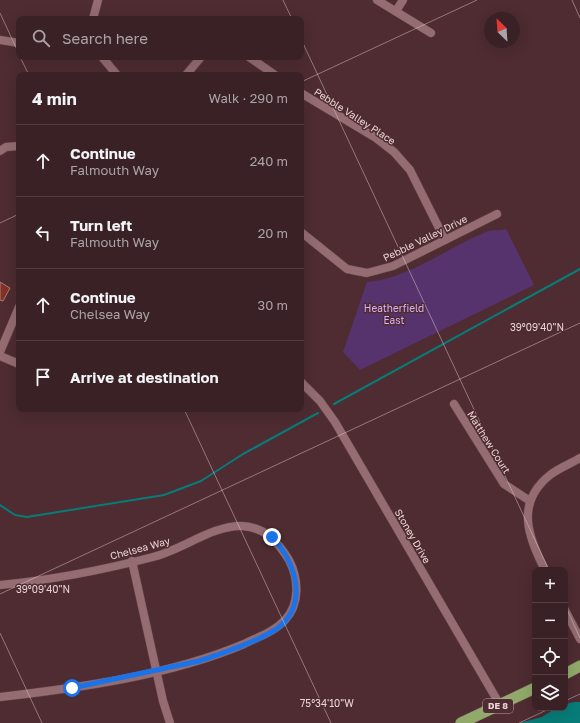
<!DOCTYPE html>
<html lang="en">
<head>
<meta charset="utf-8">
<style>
  body { margin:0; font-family:"Golos Text",sans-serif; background:#41292d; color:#f1f3f6 }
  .controls { position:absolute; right:12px; bottom:12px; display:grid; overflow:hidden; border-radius:8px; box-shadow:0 4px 16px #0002 }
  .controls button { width:36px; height:36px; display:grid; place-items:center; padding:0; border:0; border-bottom:1px solid #543e42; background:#3a2125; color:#f1f3f6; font:20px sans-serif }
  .compass { position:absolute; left:484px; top:12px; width:36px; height:36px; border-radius:50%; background:#3a2125; box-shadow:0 4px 16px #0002; rotate:335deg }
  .stop { position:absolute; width:12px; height:12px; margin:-9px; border:3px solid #1a73e8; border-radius:50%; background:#fff }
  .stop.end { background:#1a73e8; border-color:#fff; box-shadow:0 1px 4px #0008 }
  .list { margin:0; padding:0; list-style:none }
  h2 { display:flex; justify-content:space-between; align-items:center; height:52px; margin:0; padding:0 16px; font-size:17px }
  h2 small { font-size:13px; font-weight:400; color:#aba3a7 }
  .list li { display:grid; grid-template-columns:26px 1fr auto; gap:12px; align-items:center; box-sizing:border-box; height:72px; padding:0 16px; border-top:1px solid #543e42 }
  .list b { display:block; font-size:15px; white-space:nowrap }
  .list p { margin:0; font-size:13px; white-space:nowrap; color:#aba3a7 }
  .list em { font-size:13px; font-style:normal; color:#aba3a7 }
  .icon { flex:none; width:22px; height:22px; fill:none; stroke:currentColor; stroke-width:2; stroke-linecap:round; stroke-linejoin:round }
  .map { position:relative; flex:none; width:580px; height:723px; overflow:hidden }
  .search { position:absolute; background:#3a2125; box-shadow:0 4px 16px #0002; left:16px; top:16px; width:288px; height:44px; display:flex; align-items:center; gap:10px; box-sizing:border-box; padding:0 14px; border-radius:8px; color:#aba3a7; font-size:15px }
  .panel { position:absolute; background:#3a2125; box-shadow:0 4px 16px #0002; left:16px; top:72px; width:288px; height:340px; border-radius:8px }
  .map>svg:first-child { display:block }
</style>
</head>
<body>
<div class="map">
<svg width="580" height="723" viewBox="0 0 580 723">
  <rect width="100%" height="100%" fill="#4e2c31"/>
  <path fill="#57336e" d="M506 229 534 285 360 370 343 352 367 282C408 279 448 247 486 232 493 229 499 231 506 229Z"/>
  <polygon fill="#077c78" points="574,702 580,702 580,723 520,723 542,717 556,708 565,708 565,704"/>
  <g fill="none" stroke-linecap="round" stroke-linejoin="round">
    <g stroke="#077c78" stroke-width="2">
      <polyline points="334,404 580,269"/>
      <polyline points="0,505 15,515 27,517 164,495 201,481 243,454 318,413"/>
    </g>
  </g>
  <polygon fill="#823226" stroke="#a57e76" points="0,282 10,288 3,301 0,300"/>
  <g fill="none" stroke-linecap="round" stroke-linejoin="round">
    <defs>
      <g id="minor">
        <polyline points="377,0 431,33"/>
        <polyline points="396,11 403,0"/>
        <polyline points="93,19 98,0"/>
        <polyline points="0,40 19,43"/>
        <polyline points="102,57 117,75"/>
        <polyline points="249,57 275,75"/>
        <polyline points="186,75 201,57"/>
        <polyline points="301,93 376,138 394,152 410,170 445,240"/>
        <polyline points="0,151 6,147 19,146"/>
        <polyline points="301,232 347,269 367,273 393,266 497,214"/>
        <polyline points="0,352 19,307"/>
        <polyline points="0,356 19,364"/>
        <polyline points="301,382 320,401 335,422 500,705"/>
        <polyline points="454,404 504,484 530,501"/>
        <polyline points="132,561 163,701 170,723"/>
        <path d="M545 570C528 537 515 503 550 475 559 468 570 464 580 458"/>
        <path d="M0 585C51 580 103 570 153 557 182 550 213 525 242 526 265 527 278 542 289 560 299 579 300 604 285 620 274 632 258 637 244 644 171 675 79 688 0 697"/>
        <polyline points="565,610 580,639"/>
      </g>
      <g id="trunk">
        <polyline points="565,674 580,666"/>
        <polyline points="461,723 535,688"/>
      </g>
    </defs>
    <use href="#minor" stroke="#67494e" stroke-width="9"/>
    <use href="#trunk" stroke="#67494e" stroke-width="12"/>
    <use href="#minor" stroke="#946c71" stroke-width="8"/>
    <use href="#trunk" stroke="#91aa6a" stroke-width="11"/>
  </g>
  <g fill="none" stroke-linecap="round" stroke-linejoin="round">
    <path stroke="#1a73e8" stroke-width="5" d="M72 688 199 661C221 654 255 642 275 630 310 606 296 562 272 537"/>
  </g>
  <path fill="none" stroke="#ebd4d6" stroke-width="1" stroke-opacity="0.45" d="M283 0 292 19M572 0 580 18M0 13 19 54M301 39 549 570M20 57 29 75M301 82 477 0M0 223 19 214M184 409 331 723M0 594 580 323M565 605 580 638M0 633 42 723M565 701 580 694M519 723 551 708"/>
  <g text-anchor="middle" stroke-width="3" stroke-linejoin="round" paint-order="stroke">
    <rect fill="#4e2c31" stroke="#bca2a4" stroke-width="1" x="483" y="699" width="30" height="14" rx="3"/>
    <g font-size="9" font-weight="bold" fill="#ebd4d6">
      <text x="498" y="709">DE 8</text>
    </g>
    <g font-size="10" fill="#ebd4d6" stroke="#4e2c31">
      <text transform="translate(355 116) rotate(33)" y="4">Pebble Valley Place</text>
      <text transform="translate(425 238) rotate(-26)" y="4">Pebble Valley Drive</text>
      <text transform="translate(489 442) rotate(58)" y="4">Matthew Court</text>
      <text transform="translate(413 536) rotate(60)" y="4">Stoney Drive</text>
      <text transform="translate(140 548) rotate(-15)" y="4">Chelsea Way</text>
    </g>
    <g font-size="10" fill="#ddb0fc" stroke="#4e2c31">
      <text x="394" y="312">Heatherfield<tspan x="394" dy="12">East</tspan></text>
    </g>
  </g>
  <g font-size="10" text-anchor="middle" fill="#ebd4d6" stroke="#4e2c31" stroke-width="3" stroke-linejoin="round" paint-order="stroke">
    <text x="537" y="331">39°09'40"N</text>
    <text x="43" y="593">39°09'40"N</text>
    <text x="327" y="707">75°34'10"W</text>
  </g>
</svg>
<div class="controls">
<button>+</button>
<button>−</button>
<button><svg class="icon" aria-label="locate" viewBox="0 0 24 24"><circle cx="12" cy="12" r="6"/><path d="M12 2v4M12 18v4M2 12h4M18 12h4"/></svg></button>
<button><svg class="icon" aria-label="layers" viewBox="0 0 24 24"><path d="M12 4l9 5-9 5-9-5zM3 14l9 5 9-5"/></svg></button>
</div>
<svg class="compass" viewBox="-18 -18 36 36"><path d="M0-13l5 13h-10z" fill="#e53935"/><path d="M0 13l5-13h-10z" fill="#aba3a7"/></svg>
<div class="stop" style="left:72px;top:688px"></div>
<div class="stop end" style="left:272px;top:537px"></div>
<div class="search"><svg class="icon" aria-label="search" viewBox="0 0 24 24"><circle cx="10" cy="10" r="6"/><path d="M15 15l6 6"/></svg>Search here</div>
<section class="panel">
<h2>4 min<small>Walk · 290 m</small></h2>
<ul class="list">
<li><svg class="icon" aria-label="ahead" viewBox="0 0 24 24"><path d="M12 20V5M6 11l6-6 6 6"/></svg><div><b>Continue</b><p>Falmouth Way</p></div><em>240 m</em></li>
<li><svg class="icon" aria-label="left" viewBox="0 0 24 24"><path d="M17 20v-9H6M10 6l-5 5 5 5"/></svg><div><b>Turn left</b><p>Falmouth Way</p></div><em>20 m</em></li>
<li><svg class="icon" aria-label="ahead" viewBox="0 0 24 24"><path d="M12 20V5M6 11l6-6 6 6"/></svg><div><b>Continue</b><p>Chelsea Way</p></div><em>30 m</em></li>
<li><svg class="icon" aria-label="arrive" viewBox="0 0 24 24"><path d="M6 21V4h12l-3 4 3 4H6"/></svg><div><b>Arrive at destination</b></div></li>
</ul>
</section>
</div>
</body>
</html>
